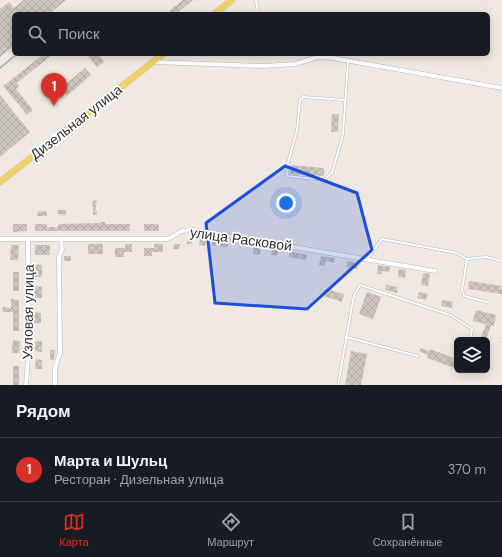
<!DOCTYPE html>
<html lang="ru">
<head>
<meta charset="utf-8">
<style>
  body { margin:0; font-family:"DM Sans",sans-serif; background:#20242c; color:#f1f3f6 }
  .controls { position:absolute; right:12px; bottom:12px; display:grid; overflow:hidden; border-radius:6px; box-shadow:0 2px 10px #0003 }
  .controls button { width:36px; height:36px; display:grid; place-items:center; padding:0; border:0; border-bottom:1px solid #363941; background:#171b24; color:#f1f3f6; font:20px sans-serif }
  .you { position:absolute; left:286px; top:203px; width:14px; height:14px; margin:-10px; border:3px solid #fff; border-radius:50%; background:#1a73e8; box-shadow:0 0 0 6px #1a73e833 }
  .badge { display:grid; place-items:center; width:26px; height:26px; border-radius:50%; background:#d93025; color:#fff; font-size:13px; font-weight:700 }
  .pin { position:absolute; translate:-50% -33px; filter:drop-shadow(0 1px 2px #0008) }
  .pin::after { content:''; position:absolute; top:21px; width:14px; height:12px; background:inherit; clip-path:polygon(0 0,100% 0,50% 100%) }
  .list { margin:0; padding:0; list-style:none }
  h2 { display:flex; justify-content:space-between; align-items:center; height:52px; margin:0; padding:0 16px; font-size:17px }
  h2 small { font-size:13px; font-weight:400; color:#9ea1a6 }
  .list li { display:grid; grid-template-columns:26px 1fr auto; gap:12px; align-items:center; box-sizing:border-box; height:64px; padding:0 16px; border-top:1px solid #363941 }
  .list b { display:block; font-size:15px; white-space:nowrap }
  .list p { margin:0; font-size:13px; white-space:nowrap; color:#9ea1a6 }
  .list em { font-size:13px; font-style:normal; color:#9ea1a6 }
  .icon { flex:none; width:22px; height:22px; fill:none; stroke:currentColor; stroke-width:2; stroke-linecap:round; stroke-linejoin:round }
  .map { position:relative; flex:none; width:502px; height:385px; overflow:hidden }
  .search { position:absolute; background:#171b24; box-shadow:0 2px 10px #0003; left:12px; right:12px; top:12px; height:44px; display:flex; align-items:center; gap:10px; box-sizing:border-box; padding:0 14px; border-radius:6px; color:#9ea1a6; font-size:15px }
  .sheet { height:116px; background:#171b24 }
  nav { display:flex; justify-content:space-around; align-items:center; box-sizing:border-box; height:56px; border-top:1px solid #363941; background:#171b24; font-size:11px; color:#9ea1a6 }
  nav a { display:grid; justify-items:center; gap:2px }
  nav .on { color:#d93025 }
  .map>svg:first-child { display:block }
</style>
</head>
<body>
<div class="map">
<svg width="502" height="385" viewBox="0 0 502 385">
  <defs>
    <pattern id="building-cross-hatch" width="8" height="8" patternUnits="userSpaceOnUse"><rect width="8" height="8" fill="#cbc7bf"/><path d="M0 0l8 8M0 8l8-8" fill="none" stroke="#afaba4"/></pattern>
  </defs>
  <rect width="100%" height="100%" fill="#efe9e1"/>
  <g fill="url(#building-cross-hatch)">
    <polygon points="24,0 66,0 49,14 14,14 14,46 0,57 0,9 9,2 14,8"/>
    <polygon points="183,0 193,0 176,14 172,14 169,11"/>
    <polygon points="44,54 53,54 17,83 19,86 16,89 33,110 27,115 3,86"/>
    <polygon points="87,54 98,54 104,62 97,67"/>
    <polygon points="85,68 91,75 67,96 61,88"/>
    <polygon points="0,95 30,132 0,157"/>
    <polygon points="332,114 339,114 338,132 331,132"/>
    <polygon points="291,165 324,168 324,176 290,174"/>
    <polygon points="93,200 97,201 95,211 97,211 97,215 93,215 93,206 92,206"/>
    <polygon points="58,210 66,210 66,215 58,214"/>
    <polygon points="38,211 47,212 47,216 37,216"/>
    <polygon points="100,222 105,222 105,224 130,224 130,231 35,231 35,224 47,224 47,227 58,227 58,224 100,223"/>
    <polygon points="13,224 27,224 27,231 13,232"/>
    <rect x="144" y="224" width="15" height="7"/>
    <polygon points="188,237 193,237 192,244 187,244"/>
    <polygon points="200,238 206,239 205,246 199,245"/>
    <polygon points="213,240 228,242 228,247 212,245"/>
    <rect x="88" y="244" width="15" height="10"/>
    <polygon points="125,244 132,244 132,252 124,252 124,257 115,257 115,248 125,248"/>
    <polygon points="154,244 163,244 163,252 152,252 152,256 144,256 144,248 154,248"/>
    <polygon points="174,244 180,244 179,249 173,249"/>
    <polygon points="11,245 19,245 18,260 10,260"/>
    <rect x="35" y="245" width="15" height="10"/>
    <polygon points="254,245 261,246 260,255 253,254"/>
    <polygon points="272,249 279,250 277,256 271,255"/>
    <polygon points="289,251 307,255 306,260 289,257"/>
    <rect x="64" y="256" width="7" height="5"/>
    <polygon points="321,256 335,258 334,263 326,261 325,266 319,265"/>
    <polygon points="347,261 358,263 357,269 346,267"/>
    <polygon points="35,264 42,265 42,277 34,277"/>
    <polygon points="378,265 390,267 389,272 382,271 382,274 377,274"/>
    <polygon points="399,269 406,270 405,278 398,277"/>
    <rect x="13" y="272" width="6" height="19"/>
    <polygon points="423,273 430,274 428,286 421,285"/>
    <polygon points="469,281 502,286 502,294 468,289"/>
    <polygon points="386,285 398,287 397,293 385,290"/>
    <polygon points="34,286 42,287 42,298 34,298"/>
    <polygon points="325,289 344,294 342,302 323,296"/>
    <polygon points="367,292 381,297 373,319 359,314"/>
    <polygon points="419,292 428,294 426,300 417,298"/>
    <polygon points="11,299 19,300 19,331 13,331 13,312 2,312 3,307 11,308"/>
    <polygon points="442,300 453,302 452,308 441,306"/>
    <polygon points="476,310 496,315 494,326 491,325 486,340 480,340 486,324 473,321"/>
    <polygon points="35,312 41,313 41,323 34,323"/>
    <polygon points="13,340 20,341 19,353 12,353"/>
    <polygon points="35,341 42,341 42,352 35,351"/>
    <polygon points="421,348 429,351 430,349 457,359 457,369 427,358 428,355 419,351"/>
    <polygon points="50,350 55,350 54,360 50,360"/>
    <polygon points="351,351 367,354 361,385 345,385"/>
    <polygon points="36,359 42,360 42,369 35,369"/>
    <rect x="13" y="366" width="6" height="19"/>
  </g>
  <g fill="none" stroke-linecap="round" stroke-linejoin="round">
    <defs>
      <g id="service">
        <polyline points="256,0 258,14"/>
        <polyline points="345,100 303,97 300,100 297,130 288,163 287,176 324,180 332,173 343,134 348,62"/>
        <polyline points="367,259 382,239 457,253 467,259 486,257 502,261"/>
        <polyline points="467,259 462,290 464,296 487,302"/>
        <polyline points="346,337 418,356"/>
        <polyline points="501,341 502,339"/>
        <polyline points="338,385 354,295 360,285 450,315 472,329 470,340"/>
      </g>
      <g id="minor">
        <polyline points="153,62 264,66 295,64 318,57 333,58 502,88"/>
        <polyline points="0,239 168,239 182,231 193,230 435,271"/>
        <polyline points="26,385 29,343 28,239"/>
        <polyline points="55,385 55,368 60,353 59,257 62,250 61,239"/>
      </g>
      <g id="primary">
        <polyline points="214,14 232,0"/>
        <polyline points="0,182 163,54"/>
      </g>
    </defs>
    <use href="#service" stroke="#b4b7c1" stroke-width="3"/>
    <use href="#minor" stroke="#b4b7c1" stroke-width="5"/>
    <use href="#primary" stroke="#c9c9c9" stroke-width="7"/>
    <use href="#service" stroke="#fff" stroke-width="2"/>
    <use href="#minor" stroke="#fff" stroke-width="4"/>
    <use href="#primary" stroke="#f2d163" stroke-width="6"/>
    <polyline stroke="#a3a6b8" stroke-width="1.5" points="0,68 17,54"/>
  </g>
  <path fill="#1d4ed8" fill-opacity="0.2" stroke="#1d4ed8" stroke-width="3" stroke-linejoin="round" d="M285 166 357 193 372 250 307 309 215 303 206 223Z"/>
  <g text-anchor="middle" stroke-width="3.5" stroke-linejoin="round" paint-order="stroke">
    <g font-size="14" fill="#2e2e2e" stroke="#fff">
      <text transform="translate(76 122) rotate(-38)" y="5">Дизельная улица</text>
      <text transform="translate(241 239) rotate(8)" y="5">улица Расковой</text>
      <text transform="translate(28 312) rotate(-89)" y="5">Узловая улица</text>
    </g>
  </g>
</svg>
<div class="controls">
<button><svg class="icon" aria-label="layers" viewBox="0 0 24 24"><path d="M12 4l9 5-9 5-9-5zM3 14l9 5 9-5"/></svg></button>
</div>
<div class="you"></div>
<div class="pin badge" style="left:54px;top:106px">1</div>
<div class="search"><svg class="icon" aria-label="search" viewBox="0 0 24 24"><circle cx="10" cy="10" r="6"/><path d="M15 15l6 6"/></svg>Поиск</div>
</div>
<section class="sheet">
<h2>Рядом<small></small></h2>
<ul class="list">
<li><span class="badge">1</span><div><b>Марта и Шульц</b><p>Ресторан · Дизельная улица</p></div><em>370 m</em></li>
</ul>
</section>
<nav>
<a class="on"><svg class="icon" aria-label="map" viewBox="0 0 24 24"><path d="M3 6l6-2 6 2 6-2v14l-6 2-6-2-6 2zM9 4v14M15 6v14"/></svg>Карта</a>
<a><svg class="icon" aria-label="directions" viewBox="0 0 24 24"><path d="M12 3l9 9-9 9-9-9zM9 14v-3h6M13 9l2 2-2 2"/></svg>Маршрут</a>
<a><svg class="icon" aria-label="saved" viewBox="0 0 24 24"><path d="M7 4h10v16l-5-4-5 4z"/></svg>Сохранённые</a>
</nav>
</body>
</html>
